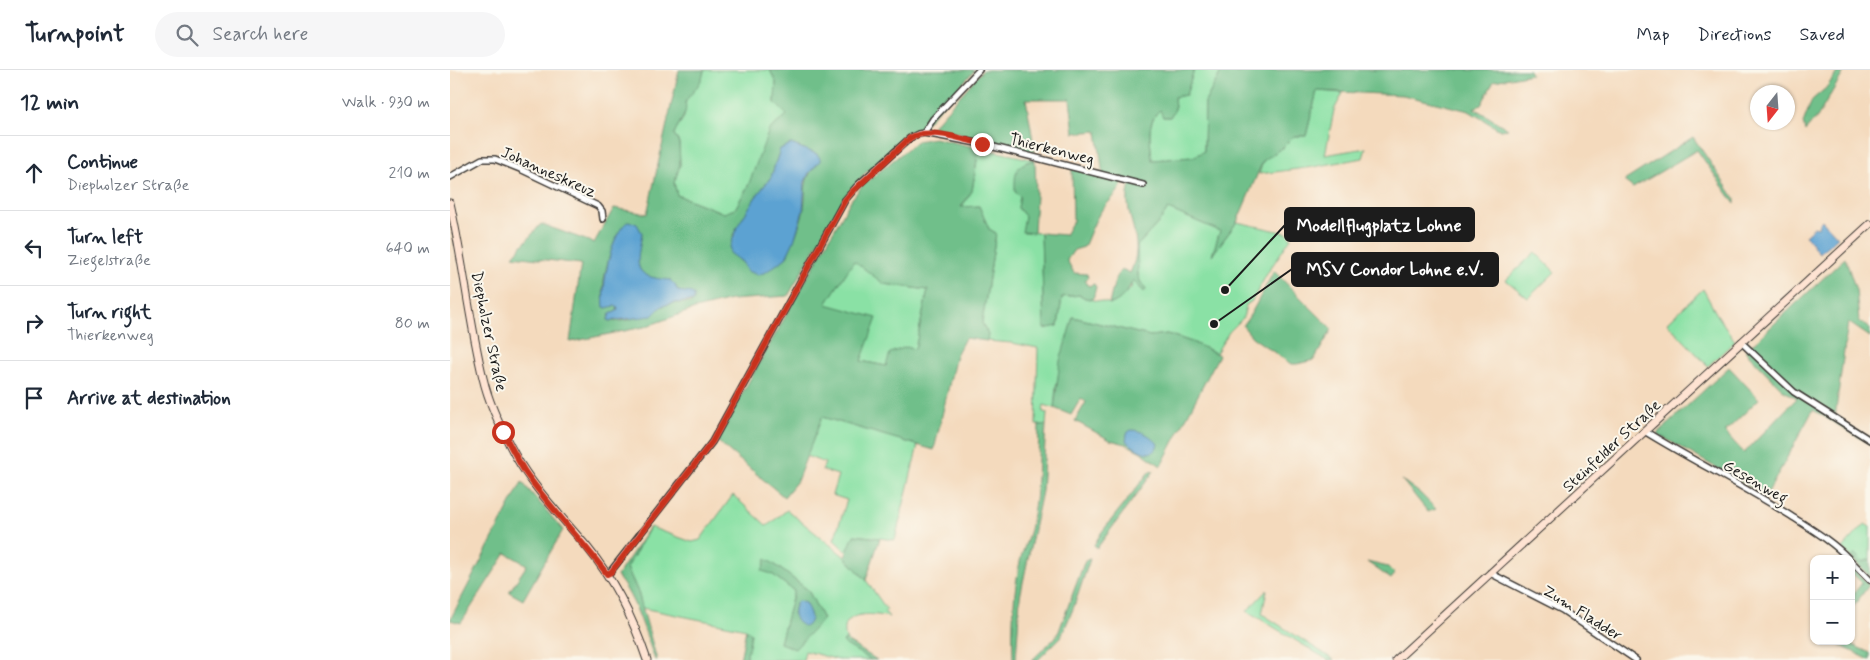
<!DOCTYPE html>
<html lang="en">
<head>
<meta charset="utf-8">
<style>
  body { margin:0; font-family:Mynerve,sans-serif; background:#f6f6f7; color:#1f2937 }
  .controls { position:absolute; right:15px; bottom:15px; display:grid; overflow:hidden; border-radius:10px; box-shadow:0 1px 4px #0004 }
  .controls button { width:45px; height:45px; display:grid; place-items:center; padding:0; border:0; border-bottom:1px solid #e0e1e3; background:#fff; color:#1f2937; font:25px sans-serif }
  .compass { position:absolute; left:1300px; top:15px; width:45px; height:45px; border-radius:50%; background:#fff; box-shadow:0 1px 4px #0004; rotate:197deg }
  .stop { position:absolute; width:15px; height:15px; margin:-11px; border:4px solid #c8321e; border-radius:50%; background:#fff }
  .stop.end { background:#c8321e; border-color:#fff; box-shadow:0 1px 5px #0008 }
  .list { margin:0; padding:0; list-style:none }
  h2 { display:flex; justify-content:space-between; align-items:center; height:65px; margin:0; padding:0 20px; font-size:21px }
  h2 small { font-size:16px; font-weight:400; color:#747a83 }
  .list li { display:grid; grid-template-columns:32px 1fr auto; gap:15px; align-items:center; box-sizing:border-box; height:75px; padding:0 20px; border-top:1px solid #e0e1e3 }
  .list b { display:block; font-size:19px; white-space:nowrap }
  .list p { margin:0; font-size:16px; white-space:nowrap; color:#747a83 }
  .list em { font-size:16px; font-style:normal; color:#747a83 }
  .icon { flex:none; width:28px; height:28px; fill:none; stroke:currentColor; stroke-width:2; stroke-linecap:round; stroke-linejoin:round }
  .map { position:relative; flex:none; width:1420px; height:590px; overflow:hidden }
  header { display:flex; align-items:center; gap:30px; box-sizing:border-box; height:70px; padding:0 25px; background:#fff; border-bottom:1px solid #e0e1e3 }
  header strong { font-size:24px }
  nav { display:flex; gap:28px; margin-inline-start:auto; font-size:18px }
  .search { width:350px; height:45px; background:#f6f6f7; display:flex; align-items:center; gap:12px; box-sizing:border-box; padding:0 18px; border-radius:28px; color:#747a83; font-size:19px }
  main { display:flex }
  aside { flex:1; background:#fff }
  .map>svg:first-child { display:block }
</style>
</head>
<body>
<header>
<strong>Turnpoint</strong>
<div class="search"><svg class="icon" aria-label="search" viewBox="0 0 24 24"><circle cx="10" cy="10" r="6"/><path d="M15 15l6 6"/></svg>Search here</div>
<nav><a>Map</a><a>Directions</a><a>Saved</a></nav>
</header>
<main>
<aside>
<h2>12 min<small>Walk · 930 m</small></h2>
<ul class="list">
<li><svg class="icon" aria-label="ahead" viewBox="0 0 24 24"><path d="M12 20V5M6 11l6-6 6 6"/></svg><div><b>Continue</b><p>Diepholzer Straße</p></div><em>210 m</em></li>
<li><svg class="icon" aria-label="left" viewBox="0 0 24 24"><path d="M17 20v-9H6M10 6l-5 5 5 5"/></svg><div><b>Turn left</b><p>Ziegelstraße</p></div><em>640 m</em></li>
<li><svg class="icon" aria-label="right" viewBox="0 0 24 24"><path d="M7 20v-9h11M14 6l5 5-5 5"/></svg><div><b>Turn right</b><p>Thierkenweg</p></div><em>80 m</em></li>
<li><svg class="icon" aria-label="arrive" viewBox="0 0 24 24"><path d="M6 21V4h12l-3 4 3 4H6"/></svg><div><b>Arrive at destination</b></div></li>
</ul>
</aside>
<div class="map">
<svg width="1420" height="590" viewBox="0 0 1420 590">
  <rect width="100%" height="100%" fill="#fbf7ec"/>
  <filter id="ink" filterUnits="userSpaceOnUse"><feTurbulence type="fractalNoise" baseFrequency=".02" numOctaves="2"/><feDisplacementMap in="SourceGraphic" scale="10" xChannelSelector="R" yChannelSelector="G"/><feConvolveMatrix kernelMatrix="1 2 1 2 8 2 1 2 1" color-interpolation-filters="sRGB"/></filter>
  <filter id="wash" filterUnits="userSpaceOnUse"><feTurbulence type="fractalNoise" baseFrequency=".0096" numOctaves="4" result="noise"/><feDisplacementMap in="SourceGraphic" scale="20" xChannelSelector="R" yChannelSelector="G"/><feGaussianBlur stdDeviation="1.12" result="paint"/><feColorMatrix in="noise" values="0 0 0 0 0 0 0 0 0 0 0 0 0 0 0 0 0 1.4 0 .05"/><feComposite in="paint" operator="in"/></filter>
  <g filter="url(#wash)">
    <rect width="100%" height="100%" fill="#f4dabd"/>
    <g fill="#8ae1a5" stroke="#537e60" fill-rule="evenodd">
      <path d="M254 0H320L326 12 325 33 337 45 285 139 274 143 227 125 224 113 230 95 229 73 224 64C226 57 231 53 234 47 236 42 234 36 236 31 241 19 253 13 254 0Z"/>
      <path d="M744 0H772L755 32 754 81 743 87 702 90C701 72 695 52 711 39L713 47H720L725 39 724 27 736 25Z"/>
      <polygon points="867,21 893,23 884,40 875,85 916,78 913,88 863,97 809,104 813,91 833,77 844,66 856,66"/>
      <polygon points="529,78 585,90 576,92 568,138 575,146 573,162 591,163 594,258 608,256 612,227 630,225 635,228 662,234 681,218 683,210 691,220 696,220 690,211 688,204 687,176 710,151 718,139 770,161 763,184 787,152 837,163 841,168 818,202 802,231 796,235 793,248 779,262 766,283 742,272 717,264 700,266 623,247 606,316 604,338 594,335 593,342 597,343 596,355 586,355 588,278 562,273 537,271 538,264 532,253 546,163 539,159 529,136 511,138 522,121"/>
      <polygon points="1085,182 1105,202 1078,228 1056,210"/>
      <polygon points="404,190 434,214 478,220 465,279 436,296 411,291 376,234"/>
      <polygon points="1253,219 1266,243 1285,271 1258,296 1217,253"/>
      <polygon points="372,347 468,375 445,470 405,465 397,482 384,470 397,430 382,425 388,405 372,400 375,393 356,386"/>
      <path d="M283 425 317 456 337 440 395 487 416 510 437 540 434 541 439 547C421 543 388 540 396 569L394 573 421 590H389L355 581 353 590H296L301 564 296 559 192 538 188 522 177 498 200 457 242 472 250 470ZM316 490 324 494 358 520 373 549 330 573 344 521 322 504Z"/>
      <polygon points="1415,454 1420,457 1420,489 1413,492 1405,485 1401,488 1393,478"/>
      <polygon points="817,520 812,544 884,590 878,590 797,541"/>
    </g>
    <g fill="#6fbf8a" stroke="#466e53" fill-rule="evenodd">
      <path d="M229 0H254C253 13 242 22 235 32 239 44 228 53 224 64L229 73 230 95 224 113 227 125 274 143 285 139 298 116 319 60 337 45 325 33 326 12 320 0H525L474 55 414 104 395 126 338 226 281 230 245 239 194 257 120 272 131 194 63 186 91 154 144 173 164 138 197 144ZM341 74 367 84V94C350 113 358 121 353 143 349 158 343 174 336 188L292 192 289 190 283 165 305 128 321 107 330 79ZM168 163H192C189 182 179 204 206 209 214 211 218 210 225 215L228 221 231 222 242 233C232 233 222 232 213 236 193 243 183 253 159 251L158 249 160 244 167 241 168 238 165 235 155 237C149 213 160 184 168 163Z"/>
      <path d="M533 0H744L736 25 724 27 725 39 720 47H713L710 40C695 52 701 73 702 90L743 87 754 81 755 32 772 0H784L786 3 800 0H1079L1081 4 1044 11 1031 35 1024 38 1058 59 1050 60 1019 41 953 25 867 21 856 66H844L833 77 813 91 787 152 762 185 770 161 718 139 710 151 687 176 688 205 690 211 696 220 694 222 683 210C679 220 670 233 659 234 662 223 663 212 670 201L674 200 680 203C698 167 670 146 680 114L673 112C670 123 656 133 649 144 643 154 639 166 634 177L624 180 617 190 624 203 637 204 638 208 635 210 638 216 644 214 646 217 643 229 635 228 630 225 612 227 608 256 594 259 591 163 615 165 623 151 622 99 653 106 647 61 624 63 620 29H576L585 82 482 57Z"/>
      <polygon points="1389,0 1395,0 1368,46 1355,61 1353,53 1362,30 1376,18"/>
      <polygon points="1243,67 1285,129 1285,134 1247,80 1183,118 1174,111"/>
      <path d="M484 68 529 78 522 121 511 137 529 136 539 159 546 163 532 253 538 264 537 271 515 268 506 285 484 380 372 347 347 411 334 427 266 370 401 130 413 115 467 71ZM404 191 434 214 478 220 465 279 456 277 440 283 436 296 411 291 427 248 376 234Z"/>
      <path d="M585 90 586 125 584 163 572 162 575 146 568 138 570 126 565 122C565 103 564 94 585 90Z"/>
      <polygon points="1395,188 1406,220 1409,251 1420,259 1420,267 1398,252 1385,347 1420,370 1420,374 1363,340 1316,426 1207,364 1279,297 1309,329 1275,362 1294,383 1347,328 1334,321 1295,281"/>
      <polygon points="824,201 882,259 864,290 847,294 841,294 802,267 793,256 802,242"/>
      <polygon points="623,247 700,266 717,264 742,272 769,285 711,396 691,382 676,374 660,370 625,351 636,332 631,328 621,345 604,338 610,291"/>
      <path d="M589 355H596L592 421 570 527 566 590H563C562 555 563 521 571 487 575 475 580 463 582 450 588 419 588 387 589 355Z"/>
      <polygon points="703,401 704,401 647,478 644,475 651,463 699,402"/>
      <polygon points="952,410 971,424 986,439 978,442"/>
      <polygon points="72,412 113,460 73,530 59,522 77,495 56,483 11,553 0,550"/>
      <path d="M200 457 177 498 188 522 207 590H205C195 562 186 529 167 506Z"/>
      <polygon points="404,465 430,468 416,510 395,487"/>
      <polygon points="1405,484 1413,492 1420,489 1420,507 1401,488"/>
      <path d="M316 489 324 494 358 520 373 549 345 579 330 573 344 521 322 504 312 501ZM355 533 361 547 343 544 345 534Z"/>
      <polygon points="640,489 623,539 611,567 588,590 582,590 605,568 609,561 634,493 636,490"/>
      <polygon points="917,492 938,497 945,504 941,509"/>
      <polygon points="1402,496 1419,515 1401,540 1401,527 1412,513 1401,502"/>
      <polygon points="296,559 301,564 296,590 290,590"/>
      <polygon points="396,569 398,572 427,590 421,590 396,575 393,572"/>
      <polygon points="1381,571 1394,571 1420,583 1420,590"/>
    </g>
    <g fill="#5ca2d2" stroke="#3c5f77">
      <polygon points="341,74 367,84 370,88 370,91 359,103 355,112 353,141 344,171 336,188 316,202 308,205 297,201 292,192 280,183 280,177 287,157 305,128 321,107 330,79"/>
      <polygon points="1372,150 1388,167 1369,183 1355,165 1364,157 1368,158 1369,153"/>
      <path d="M179 151 187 154 192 163C187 195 180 207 220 210L225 215 228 221 242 223 244 225V231L224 233 212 236 202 246 159 251 158 249 160 244 167 241 168 238 165 236 156 238 154 237C151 218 161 160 179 151Z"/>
      <path d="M681 360C691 360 702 366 708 374 703 392 685 378 676 371L677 363Z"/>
      <path d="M348 531 355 533C360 542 365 551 355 557 344 552 340 541 348 531Z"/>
    </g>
  </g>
  <g filter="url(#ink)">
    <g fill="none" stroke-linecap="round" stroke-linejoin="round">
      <defs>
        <g id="street">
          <polyline points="474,63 532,74 693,115"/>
          <polyline points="0,107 32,89 45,89 70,99 148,136 152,141 153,149"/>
          <polyline points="1291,272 1344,322 1420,370"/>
          <path d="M1196 362C1243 391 1294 416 1341 446 1361 459 1382 471 1399 489"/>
          <polyline points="1401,491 1420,510"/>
          <polyline points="1040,503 1112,540 1186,590"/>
          <polyline points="157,504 161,501 262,372 395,130 408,115 460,68 468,64 474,63 483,49 529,0"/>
        </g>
        <g id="secondary">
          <path d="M0 133C13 190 19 250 33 308 39 334 52 361 65 385 84 419 112 447 137 477 165 511 183 548 197 590"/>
          <polyline points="946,590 1420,154"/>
        </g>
      </defs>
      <use href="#street" stroke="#3c3834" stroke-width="8"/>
      <use href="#secondary" stroke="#3c3834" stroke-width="9"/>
      <use href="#street" stroke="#fff" stroke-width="5"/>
      <use href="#secondary" stroke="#fee3d2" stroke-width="7"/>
    </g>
  </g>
  <g fill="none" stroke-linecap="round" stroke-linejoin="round" filter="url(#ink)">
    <path stroke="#c8321e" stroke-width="6" d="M53 362C60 375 67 389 75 402 100 438 131 469 157 504L161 502 262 372 395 130 402 122 460 68C479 57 511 69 532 74"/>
  </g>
  <g text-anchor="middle" stroke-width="4" stroke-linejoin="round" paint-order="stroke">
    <g font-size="16" fill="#1c1c1c" stroke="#fbf7ec">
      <text transform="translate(602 78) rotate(14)" y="6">Thierkenweg</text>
      <text transform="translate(99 101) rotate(24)" y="6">Johanneskreuz</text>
      <text transform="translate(40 261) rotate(78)" y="6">Diepholzer Straße</text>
      <text transform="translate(1161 375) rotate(-43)" y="6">Steinfelder Straße</text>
      <text transform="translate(1306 411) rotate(30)" y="6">Gesenweg</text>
      <text transform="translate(1133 542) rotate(32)" y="6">Zum Fladder</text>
    </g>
  </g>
  <path fill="none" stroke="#1c1c1c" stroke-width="2" d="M775 220L835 155M764 254L842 199"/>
  <g fill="#1c1c1c" stroke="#fbf7ec" stroke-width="2">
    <circle cx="775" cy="220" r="5"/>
    <circle cx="764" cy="254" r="5"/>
  </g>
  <g fill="#1c1c1c" stroke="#1c1c1c" stroke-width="2">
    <rect x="835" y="138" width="189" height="33" rx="5"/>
    <rect x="842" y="183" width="206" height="33" rx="5"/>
  </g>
  <g font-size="18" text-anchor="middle" font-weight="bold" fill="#fff">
    <text x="929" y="161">Modellflugplatz Lohne</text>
    <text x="945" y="205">MSV Condor Lohne e.V.</text>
  </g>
</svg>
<div class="controls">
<button>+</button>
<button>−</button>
</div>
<svg class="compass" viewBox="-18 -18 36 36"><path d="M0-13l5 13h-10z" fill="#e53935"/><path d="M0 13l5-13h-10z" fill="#747a83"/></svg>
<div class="stop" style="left:53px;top:362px"></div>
<div class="stop end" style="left:532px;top:74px"></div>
</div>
</main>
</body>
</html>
